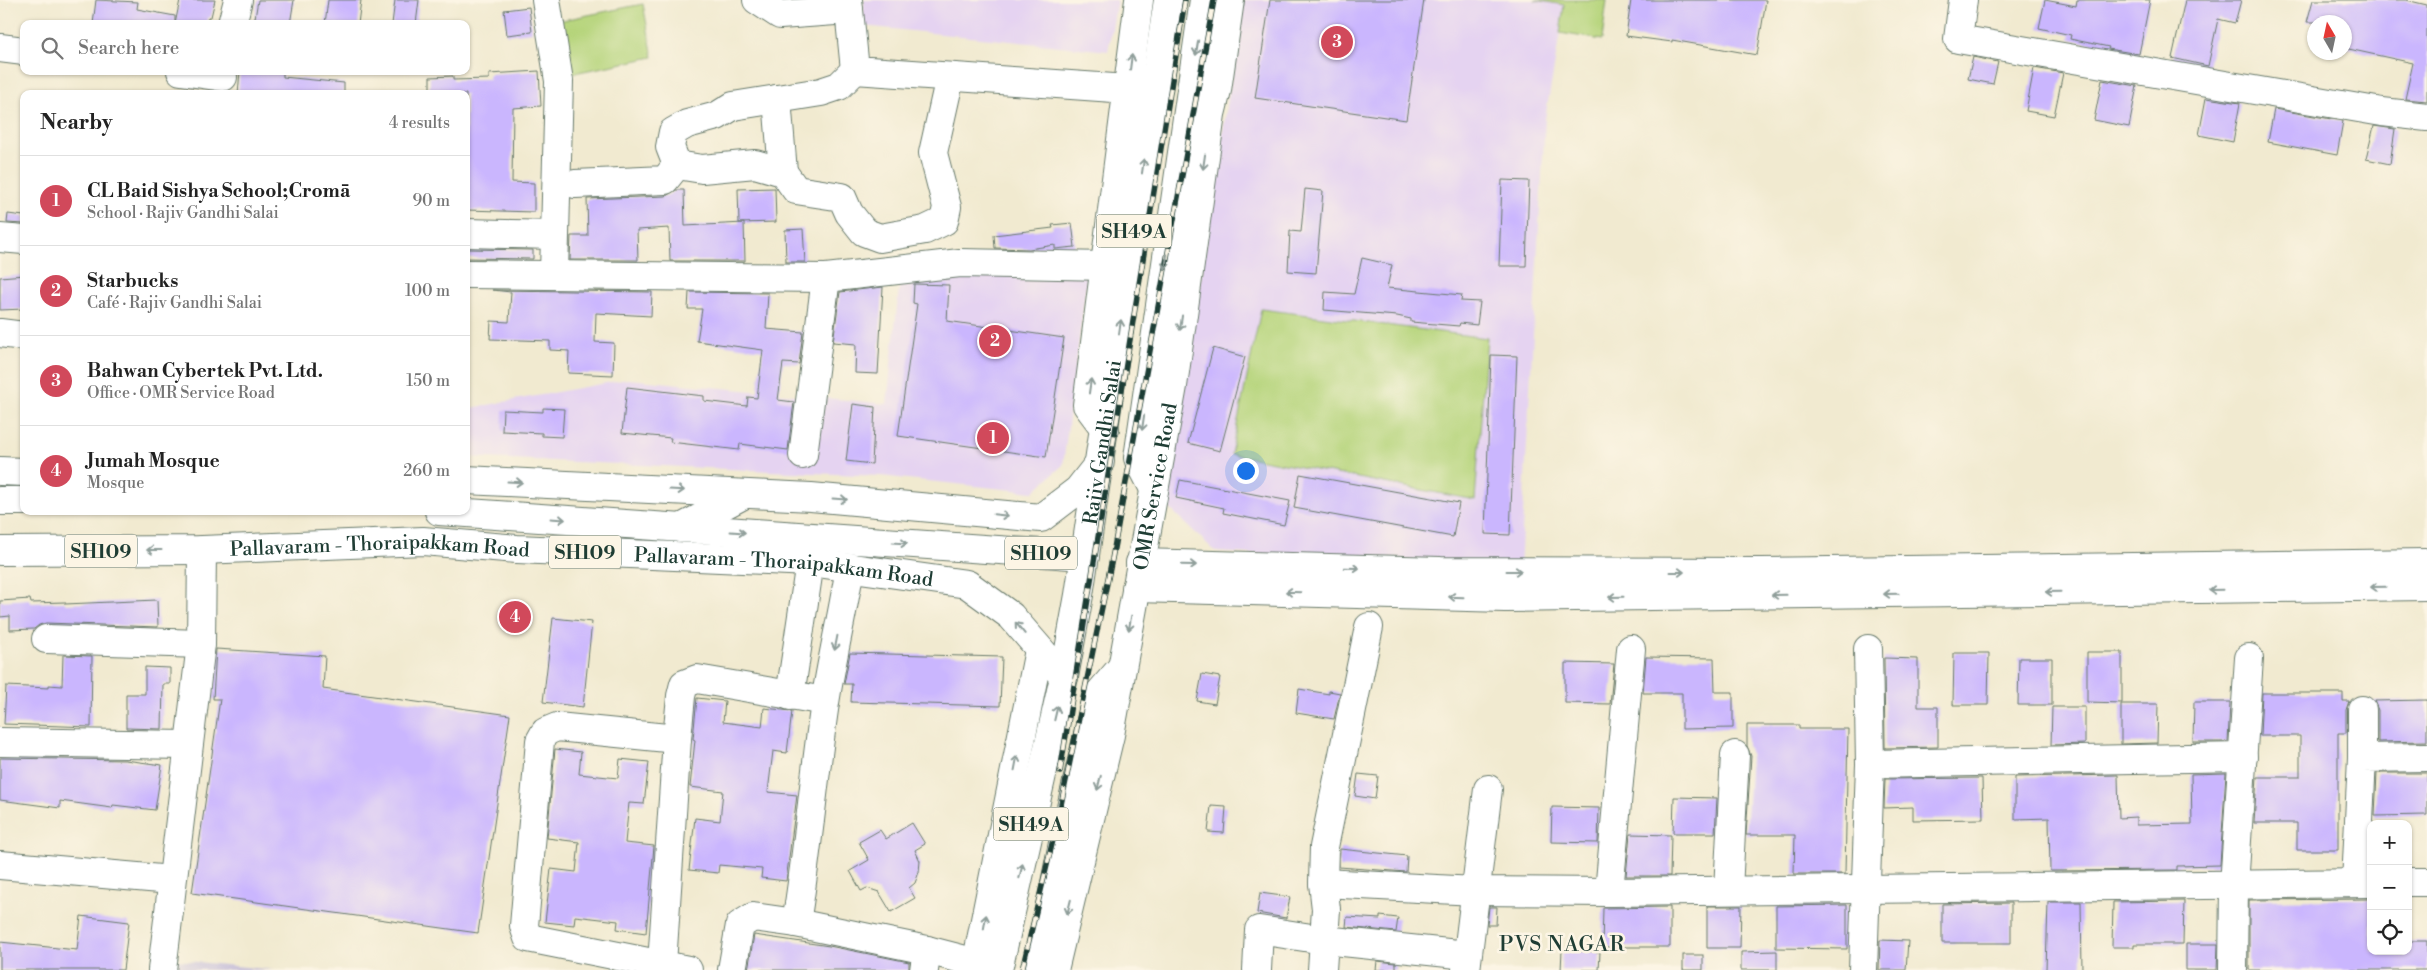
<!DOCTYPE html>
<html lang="en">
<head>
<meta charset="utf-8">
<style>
  body { margin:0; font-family:"Libre Bodoni",serif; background:#f6f6f6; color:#222 }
  .controls { position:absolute; right:15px; bottom:15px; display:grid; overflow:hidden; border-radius:10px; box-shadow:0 1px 4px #0004 }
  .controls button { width:45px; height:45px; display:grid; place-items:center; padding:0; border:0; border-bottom:1px solid #e0e0e0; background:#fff; color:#222; font:25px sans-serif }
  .compass { position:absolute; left:2307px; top:15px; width:45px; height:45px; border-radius:50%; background:#fff; box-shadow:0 1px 4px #0004; rotate:351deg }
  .you { position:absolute; left:1245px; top:470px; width:18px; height:18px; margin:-12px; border:4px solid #fff; border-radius:50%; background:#1a73e8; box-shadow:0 0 0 8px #1a73e833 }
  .badge { display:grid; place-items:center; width:32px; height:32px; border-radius:50%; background:#d1495b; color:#fff; font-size:16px; font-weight:700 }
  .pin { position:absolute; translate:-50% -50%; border:2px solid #fff; box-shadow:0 1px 5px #0006 }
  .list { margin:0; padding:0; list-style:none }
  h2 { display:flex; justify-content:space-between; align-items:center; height:65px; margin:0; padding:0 20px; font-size:21px }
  h2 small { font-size:16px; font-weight:400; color:#767676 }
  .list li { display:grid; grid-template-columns:32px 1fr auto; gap:15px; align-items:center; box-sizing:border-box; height:90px; padding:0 20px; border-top:1px solid #e0e0e0 }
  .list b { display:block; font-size:19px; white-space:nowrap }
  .list p { margin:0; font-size:16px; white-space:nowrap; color:#767676 }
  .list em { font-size:16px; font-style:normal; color:#767676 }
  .icon { flex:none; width:28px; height:28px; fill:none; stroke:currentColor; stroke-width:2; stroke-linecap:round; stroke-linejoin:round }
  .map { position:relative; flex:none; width:2427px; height:970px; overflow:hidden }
  .search { position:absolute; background:#fff; box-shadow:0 1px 4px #0004; left:20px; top:20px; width:450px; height:55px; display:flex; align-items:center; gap:12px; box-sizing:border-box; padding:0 18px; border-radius:10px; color:#767676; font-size:19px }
  .panel { position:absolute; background:#fff; box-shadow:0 1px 4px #0004; left:20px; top:90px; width:450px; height:425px; border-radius:10px }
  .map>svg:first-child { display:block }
</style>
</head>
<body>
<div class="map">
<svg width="2427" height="970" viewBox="0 0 2427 970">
  <rect width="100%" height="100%" fill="#fcf5e5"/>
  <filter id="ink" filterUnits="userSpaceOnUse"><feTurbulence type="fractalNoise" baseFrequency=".02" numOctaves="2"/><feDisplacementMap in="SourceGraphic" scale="10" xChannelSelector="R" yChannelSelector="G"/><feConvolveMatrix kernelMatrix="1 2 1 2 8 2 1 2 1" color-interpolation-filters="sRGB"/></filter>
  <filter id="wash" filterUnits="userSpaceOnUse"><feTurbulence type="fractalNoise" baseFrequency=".0096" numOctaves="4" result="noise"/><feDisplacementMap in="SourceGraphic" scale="20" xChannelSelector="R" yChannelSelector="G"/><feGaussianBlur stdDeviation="1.12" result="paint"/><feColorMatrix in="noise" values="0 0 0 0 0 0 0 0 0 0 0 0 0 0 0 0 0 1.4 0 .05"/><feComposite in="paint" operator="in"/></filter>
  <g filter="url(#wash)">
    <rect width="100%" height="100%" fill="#f1ead0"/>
    <g fill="#e5d3f1">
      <polygon points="864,0 1117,0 1108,51 863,26"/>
      <polygon points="1243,0 1535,0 1565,5 1545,119 1520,568 1216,552 1166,505"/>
      <polygon points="1088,271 1063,465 1033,492 880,476 466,457 466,409 628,379 887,404 900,278"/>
    </g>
    <polygon fill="#c7c0d9" points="177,960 274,970 176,970"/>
    <g fill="#b5d47a" stroke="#6a8857">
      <polygon points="1535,0 1607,0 1602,40 1560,33 1564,5"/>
      <polygon points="643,4 653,57 569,74 558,21"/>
      <polygon points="1261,309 1487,338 1475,500 1231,454"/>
    </g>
    <g id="blocks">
      <g fill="#cab6fe">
        <polygon points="96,0 138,2 137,9 175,16 175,24 93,24"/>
        <polygon points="180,0 215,0 211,17 208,17 207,24 175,24"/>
        <polygon points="258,0 294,0 290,24 254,24"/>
        <polygon points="328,0 361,0 358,24 325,24"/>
        <polygon points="395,0 419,0 416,24 392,24"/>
        <polygon points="1270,0 1424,0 1406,120 1255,98"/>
        <polygon points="1631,0 1766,0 1757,55 1672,40 1672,42 1626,36"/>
        <polygon points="2045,0 2076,6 2077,0 2150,0 2139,54 2108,49 2109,47 2070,39 2071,35 2039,28"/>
        <polygon points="2185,0 2241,0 2235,23 2218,19 2208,66 2172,58"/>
        <polygon points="2313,0 2406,0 2427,5 2427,101 2405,99 2413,63 2344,48 2344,22 2307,22"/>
        <polygon points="529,7 532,32 507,35 504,10"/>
        <polygon points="1973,57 1998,62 1993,84 1968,79"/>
        <polygon points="2034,68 2063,73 2054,116 2026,111"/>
        <polygon points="240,71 283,71 283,77 344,83 344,94 238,94"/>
        <polygon points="539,71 541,106 513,108 512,182 534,183 534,212 466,210 466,94 430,94 430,77 453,76 453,80 489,79 489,74"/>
        <polygon points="2102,80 2137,86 2129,127 2094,120"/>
        <polygon points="2206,98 2240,103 2233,142 2199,135"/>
        <polygon points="2274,109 2343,121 2337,155 2268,142"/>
        <polygon points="2374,126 2395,129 2390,164 2366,159"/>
        <polygon points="1502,180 1529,181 1526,266 1499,266"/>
        <polygon points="775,188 776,222 739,223 738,189"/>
        <polygon points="1305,189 1323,191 1316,273 1288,271 1290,231 1301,232"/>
        <polygon points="676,190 684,190 685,226 744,223 745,261 670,261 669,228 637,230 638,260 570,260 571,236 588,236 587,199 666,196"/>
        <polygon points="8,214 24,216 24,224 7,223"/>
        <polygon points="1072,223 1075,247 1055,249 1055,245 1029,249 995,248 994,235 1053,228 1052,225"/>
        <polygon points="803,229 805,262 786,262 785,230"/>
        <polygon points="466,249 533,250 533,259 466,258"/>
        <polygon points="1362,258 1392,265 1387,288 1462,295 1461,301 1480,302 1477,325 1460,323 1459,326 1411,322 1411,319 1397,316 1324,310 1325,292 1354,294"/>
        <polygon points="24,275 24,309 0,310 0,277"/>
        <polygon points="914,284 949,285 947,321 1064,338 1046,457 898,436 917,304 913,303"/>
        <polygon points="883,287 878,374 855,373 856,344 833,342 840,292"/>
        <polygon points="492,290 652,292 651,316 596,313 595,342 614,343 613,375 568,373 569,351 550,350 550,341 490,339 491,321 509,322 511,292"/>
        <polygon points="689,292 768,293 766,329 803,332 799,364 783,363 778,400 794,402 788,450 740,444 739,450 670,442 671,438 622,433 627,387 704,396 704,401 747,406 748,397 757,398 763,350 697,341 702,309 688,309"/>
        <polygon points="1213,348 1245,357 1220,451 1188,443"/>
        <polygon points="1491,355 1517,356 1510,535 1485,534"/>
        <polygon points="853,404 875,407 872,464 846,461"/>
        <polygon points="543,408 564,409 562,437 542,436 542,433 502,431 503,410 543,412"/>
        <polygon points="1300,474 1459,503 1453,537 1294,508"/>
        <polygon points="1180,480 1290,501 1284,525 1223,513 1224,508 1176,498"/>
        <polygon points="30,599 31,603 65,602 65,604 157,600 158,627 46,623 39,625 34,629 10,630 10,616 0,617 0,601"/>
        <polygon points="553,618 592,622 583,707 543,702"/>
        <polygon points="216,649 325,656 323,689 510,715 478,933 192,893 220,699 213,699"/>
        <polygon points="2087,652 2122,652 2122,703 2087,702"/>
        <polygon points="850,653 1002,657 1000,706 851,702 852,684 844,684"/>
        <polygon points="1954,653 1989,653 1988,705 1953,705"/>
        <polygon points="63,655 92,656 91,727 4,724 6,686 49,688 49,685 62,686"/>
        <polygon points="1646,657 1714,658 1715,692 1733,692 1733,728 1682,729 1682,693 1643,693"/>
        <polygon points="1884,658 1918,659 1918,707 1938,707 1938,747 1885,748"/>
        <polygon points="2019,658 2052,658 2052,705 2018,705"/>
        <polygon points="1565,663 1614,664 1610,704 1565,703"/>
        <polygon points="145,667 170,668 170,684 163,684 162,729 126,728 126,694 145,694"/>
        <polygon points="1202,674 1220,677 1215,704 1197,701"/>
        <polygon points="1299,689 1329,694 1329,691 1340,693 1334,719 1296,713"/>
        <polygon points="2262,693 2343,693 2343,701 2349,701 2346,710 2346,733 2338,733 2338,850 2297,850 2297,823 2254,823 2257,777 2300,777 2300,736 2260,736"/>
        <polygon points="697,698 725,701 723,722 762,727 764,708 792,711 787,753 773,751 768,792 797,795 786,881 761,878 762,869 719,865 718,873 689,870 695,818 720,821 723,791 690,787 695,740 693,739"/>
        <polygon points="2427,700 2427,741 2378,742 2378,710 2374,701"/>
        <polygon points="2194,702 2230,702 2228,742 2193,742"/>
        <polygon points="2121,704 2158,704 2157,743 2121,744"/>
        <polygon points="2052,707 2085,707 2085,744 2051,745"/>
        <polygon points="1747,725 1799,725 1799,729 1848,729 1845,874 1794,874 1795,835 1746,835 1751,756 1747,746"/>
        <polygon points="555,749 581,752 579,774 618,778 620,759 649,762 644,804 629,803 625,843 654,846 646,933 617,929 618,921 575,916 574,925 545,922 551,869 576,872 579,842 547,838"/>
        <polygon points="0,758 125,760 162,765 155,810 113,805 112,808 60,801 60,808 0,800"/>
        <polygon points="2226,773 2220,865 2177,866 2177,870 2050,871 2049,818 2015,819 2015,777 2118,775 2119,818 2136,817 2136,825 2192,824 2191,774"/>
        <polygon points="2377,773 2427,773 2427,815 2375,816"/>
        <polygon points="1358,774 1378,776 1375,799 1355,796"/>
        <polygon points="1982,778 1983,819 1913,820 1913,807 1884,808 1885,779"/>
        <polygon points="1674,797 1717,798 1715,833 1673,833"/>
        <polygon points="1211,806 1226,807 1224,833 1208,832"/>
        <polygon points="1552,807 1599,808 1598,843 1551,842"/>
        <polygon points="912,823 925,844 915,850 920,861 919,872 915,883 909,888 915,898 891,912 879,892 867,888 861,891 850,871 869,860 859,842 880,830 886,839"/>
        <polygon points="1630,834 1671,835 1670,876 1626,876"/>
        <polygon points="1340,849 1407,856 1406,872 1339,867"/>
        <polygon points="1260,893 1290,897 1286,918 1257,913"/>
        <polygon points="2371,899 2371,951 2408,951 2408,941 2427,941 2427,970 2249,970 2249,900"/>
        <polygon points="2184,901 2183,944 2134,944 2134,947 2112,947 2113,902"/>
        <polygon points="2048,902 2081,902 2082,970 2046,970"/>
        <polygon points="2011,903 2011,943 1942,943 1942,904"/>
        <polygon points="1847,905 1847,949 1776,948 1776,906"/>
        <polygon points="1707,906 1741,906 1740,948 1707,948"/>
        <polygon points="1489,907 1497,907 1496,925 1487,925"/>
        <polygon points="1670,907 1670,947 1602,947 1603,908"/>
        <polygon points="81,916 129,922 123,970 0,970 0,942 77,950"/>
        <polygon points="1380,916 1398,918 1396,932 1346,927 1347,917 1380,919"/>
        <polygon points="754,935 829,946 909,962 909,970 748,970"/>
        <polygon points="1880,940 1908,941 1906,970 1879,970"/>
        <polygon points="2186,944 2218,944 2217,970 2186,970"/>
        <polygon points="1562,950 1600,952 1599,970 1561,970"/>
        <polygon points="1777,951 1777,970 1741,970 1741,952"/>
        <rect x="1683" y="955" width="20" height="15"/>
        <polygon points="1377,961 1396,963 1396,970 1376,970"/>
      </g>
    </g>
  </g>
  <g filter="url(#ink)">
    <use href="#blocks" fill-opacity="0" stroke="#687a6b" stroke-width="1"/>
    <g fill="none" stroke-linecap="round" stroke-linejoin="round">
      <defs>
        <g id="minor">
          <polyline points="546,0 559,81 554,274"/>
          <polyline points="757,0 780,15 849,10"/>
          <polyline points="848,0 855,70 1128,89"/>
          <polyline points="1963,0 1958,39 2382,112 2427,117"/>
          <polyline points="232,24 238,0"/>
          <polyline points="0,48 24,51"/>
          <polyline points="855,70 839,86 821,92 733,106 717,116 687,124 673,132 670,147 677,165 702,169 755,164 783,172 796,190 842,197 849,213 864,232 880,238 925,230 944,221 947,207 933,153 950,77"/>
          <polyline points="181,71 223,77"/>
          <polyline points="777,99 783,172"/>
          <polyline points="575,184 665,180 677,165"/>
          <polyline points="466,233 554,235"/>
          <polyline points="0,238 24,240"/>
          <polyline points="466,274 826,278 960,263 1106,266"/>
          <polyline points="0,333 24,336"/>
          <polyline points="1105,429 1087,405 1139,0"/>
          <polyline points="803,455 826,278"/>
          <polyline points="0,471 24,472"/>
          <polyline points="466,480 811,497 1041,518 1078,490 1100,462"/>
          <polyline points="1140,563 1441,571 1761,572 2427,563"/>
          <path d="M850 567C843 613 832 657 825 703 814 776 808 850 796 923L927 950"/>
          <polyline points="1136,588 1505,598 2427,586"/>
          <polyline points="46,639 201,644"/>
          <polyline points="790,696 810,562"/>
          <polyline points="0,742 187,745"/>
          <polyline points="2362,758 2362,710"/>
          <polyline points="1870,764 2243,757"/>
          <polyline points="0,865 172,880"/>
          <polyline points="2408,882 2427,882"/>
          <polyline points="1323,883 1475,891 1609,892 2371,883"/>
          <polyline points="2356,883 2362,758 2427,757"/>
          <polyline points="1728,890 1735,755"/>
          <polyline points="1609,892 1631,649"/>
          <polyline points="662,964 677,739"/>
          <polyline points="162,970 201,644 202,550"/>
          <polyline points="688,970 528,938 524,926 540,741 545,732 557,727 677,739 681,696 684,684 697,679 825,701"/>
          <polyline points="732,970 740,925 753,917 796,923"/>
          <polyline points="924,970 927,950 977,963"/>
          <polyline points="975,970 1039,650"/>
          <path id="s1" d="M1054 970 1110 735 1173 386 1211 114 1217 90 1230 0"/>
          <polyline points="1257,970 1259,930 1324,940 1467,955"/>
          <polyline points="1322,970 1326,909 1323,883 1324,847 1369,627"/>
          <polyline points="1466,970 1488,789"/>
          <polyline points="1863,970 1870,764 1868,649"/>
          <polyline points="2233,970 2234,886 2249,658"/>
        </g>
        <g id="major">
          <polyline points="1154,489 1138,458 1204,0"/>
          <polyline points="0,501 24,501"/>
          <polyline points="439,511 1085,556"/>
          <polyline points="681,528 745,494"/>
          <path id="s2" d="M0 551 202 550 423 541 517 549 810 562 967 584 1011 616 1064 677"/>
          <path id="s3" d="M998 970 1064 677 1079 595 1168 0"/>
          <polyline points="1038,970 1064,838 1097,696 1122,667"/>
        </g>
      </defs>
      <use href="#minor" stroke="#687a6b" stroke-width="30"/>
      <use href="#major" stroke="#687a6b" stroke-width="30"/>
      <use href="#minor" stroke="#fff" stroke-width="28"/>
      <use href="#major" stroke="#fff" stroke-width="28"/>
      <defs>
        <g id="rail">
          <polyline points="1060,772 1185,0"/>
          <polyline points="1022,970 1058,819 1112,559 1214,0"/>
        </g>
      </defs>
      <use href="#rail" stroke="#1f3d34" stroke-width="5.5"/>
      <use href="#rail" stroke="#fcf5e5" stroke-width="4" stroke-dasharray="11" stroke-linecap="butt"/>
    </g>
    <defs><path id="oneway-shaft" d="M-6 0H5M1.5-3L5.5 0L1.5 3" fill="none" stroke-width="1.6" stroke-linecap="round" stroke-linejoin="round" transform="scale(1.25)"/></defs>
    <g stroke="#8f9e9a">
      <use href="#oneway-shaft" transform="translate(1197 48) rotate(99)"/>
      <use href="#oneway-shaft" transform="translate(1131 62) rotate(-83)"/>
      <use href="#oneway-shaft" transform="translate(1204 162) rotate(98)"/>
      <use href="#oneway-shaft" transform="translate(1143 166) rotate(-82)"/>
      <use href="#oneway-shaft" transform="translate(1166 262) rotate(98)"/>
      <use href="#oneway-shaft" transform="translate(1181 323) rotate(98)"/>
      <use href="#oneway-shaft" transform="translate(1120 327) rotate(-82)"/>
      <use href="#oneway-shaft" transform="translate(1090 386) rotate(-82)"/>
      <use href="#oneway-shaft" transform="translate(1143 423) rotate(98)"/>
      <use href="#oneway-shaft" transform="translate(515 482) rotate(3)"/>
      <use href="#oneway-shaft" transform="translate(677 490) rotate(3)"/>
      <use href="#oneway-shaft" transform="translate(840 499) rotate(4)"/>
      <use href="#oneway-shaft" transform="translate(1001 515) rotate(6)"/>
      <use href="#oneway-shaft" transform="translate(558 519) rotate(4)"/>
      <use href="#oneway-shaft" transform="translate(738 532) rotate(4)"/>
      <use href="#oneway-shaft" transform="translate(900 543) rotate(4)"/>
      <use href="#oneway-shaft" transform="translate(154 550) rotate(180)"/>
      <use href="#oneway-shaft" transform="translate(1189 565) rotate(1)"/>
      <use href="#oneway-shaft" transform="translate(1352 568) rotate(1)"/>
      <use href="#oneway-shaft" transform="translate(1514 571)"/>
      <use href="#oneway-shaft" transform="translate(1677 572)"/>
      <use href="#oneway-shaft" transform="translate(2378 587) rotate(179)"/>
      <use href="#oneway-shaft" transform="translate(2216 590) rotate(179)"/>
      <use href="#oneway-shaft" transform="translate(1293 592) rotate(-178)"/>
      <use href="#oneway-shaft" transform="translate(2053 592) rotate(179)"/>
      <use href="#oneway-shaft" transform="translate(1891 594) rotate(179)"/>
      <use href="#oneway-shaft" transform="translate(1779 595) rotate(179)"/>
      <use href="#oneway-shaft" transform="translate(1456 597) rotate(-178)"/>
      <use href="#oneway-shaft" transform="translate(1616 597) rotate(179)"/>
      <use href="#oneway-shaft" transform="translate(1130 623) rotate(100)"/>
      <use href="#oneway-shaft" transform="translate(1020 628) rotate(-129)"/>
      <use href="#oneway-shaft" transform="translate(836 643) rotate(101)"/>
      <use href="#oneway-shaft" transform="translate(1056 713) rotate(-77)"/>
      <use href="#oneway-shaft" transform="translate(1016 763) rotate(-79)"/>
      <use href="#oneway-shaft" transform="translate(1099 783) rotate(104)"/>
      <use href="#oneway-shaft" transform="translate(1021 871) rotate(-77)"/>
      <use href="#oneway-shaft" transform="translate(1069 907) rotate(104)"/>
      <use href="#oneway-shaft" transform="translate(985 922) rotate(-80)"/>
    </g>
  </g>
  <g text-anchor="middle" stroke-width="5" stroke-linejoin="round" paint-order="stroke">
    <g fill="#fcf5e5" stroke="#617469" stroke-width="1">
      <rect x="1096.5" y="214.5" width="75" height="33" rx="4"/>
      <rect x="65" y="534.5" width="72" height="33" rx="4"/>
      <rect x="549" y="535.5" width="72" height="33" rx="4"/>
      <rect x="1005" y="536.5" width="72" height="33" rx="4"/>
      <rect x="993.5" y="807.5" width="75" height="33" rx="4"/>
    </g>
    <g font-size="19" font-weight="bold" fill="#1f3d34">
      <text x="1134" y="238">SH49A</text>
      <text x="101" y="558">SH109</text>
      <text x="585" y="559">SH109</text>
      <text x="1041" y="560">SH109</text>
      <text x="1031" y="831">SH49A</text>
    </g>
    <g font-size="20" fill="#1f3d34" stroke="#fcf5e5">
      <text dy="7" stroke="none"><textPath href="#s3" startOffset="538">Rajiv Gandhi Salai</textPath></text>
      <text dy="7" stroke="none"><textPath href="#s1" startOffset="494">OMR Service Road</textPath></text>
      <text dy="7" stroke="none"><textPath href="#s2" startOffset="380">Pallavaram - Thoraipakkam Road</textPath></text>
      <text dy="7" stroke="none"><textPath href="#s2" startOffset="785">Pallavaram - Thoraipakkam Road</textPath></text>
    </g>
    <g font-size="21" letter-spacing="1" fill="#1f3d34" stroke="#fcf5e5">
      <text x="1562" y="951">PVS NAGAR</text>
    </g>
  </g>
</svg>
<div class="controls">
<button>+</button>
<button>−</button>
<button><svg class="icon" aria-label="locate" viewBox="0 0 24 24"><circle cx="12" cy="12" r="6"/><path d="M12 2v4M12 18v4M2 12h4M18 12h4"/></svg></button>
</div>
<svg class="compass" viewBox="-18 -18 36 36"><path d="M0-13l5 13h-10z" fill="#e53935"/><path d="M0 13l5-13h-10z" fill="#767676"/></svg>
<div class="you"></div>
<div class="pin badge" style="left:993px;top:438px">1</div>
<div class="pin badge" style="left:995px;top:341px">2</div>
<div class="pin badge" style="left:1337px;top:42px">3</div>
<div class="pin badge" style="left:515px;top:617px">4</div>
<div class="search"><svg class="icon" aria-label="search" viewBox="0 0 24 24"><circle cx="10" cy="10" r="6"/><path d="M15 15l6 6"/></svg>Search here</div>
<section class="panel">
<h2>Nearby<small>4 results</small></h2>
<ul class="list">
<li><span class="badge">1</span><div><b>CL Baid Sishya School;Cromā</b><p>School · Rajiv Gandhi Salai</p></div><em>90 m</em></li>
<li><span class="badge">2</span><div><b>Starbucks</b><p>Café · Rajiv Gandhi Salai</p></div><em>100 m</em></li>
<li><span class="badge">3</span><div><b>Bahwan Cybertek Pvt. Ltd.</b><p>Office · OMR Service Road</p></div><em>150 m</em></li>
<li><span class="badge">4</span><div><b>Jumah Mosque</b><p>Mosque</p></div><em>260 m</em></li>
</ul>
</section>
</div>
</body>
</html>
